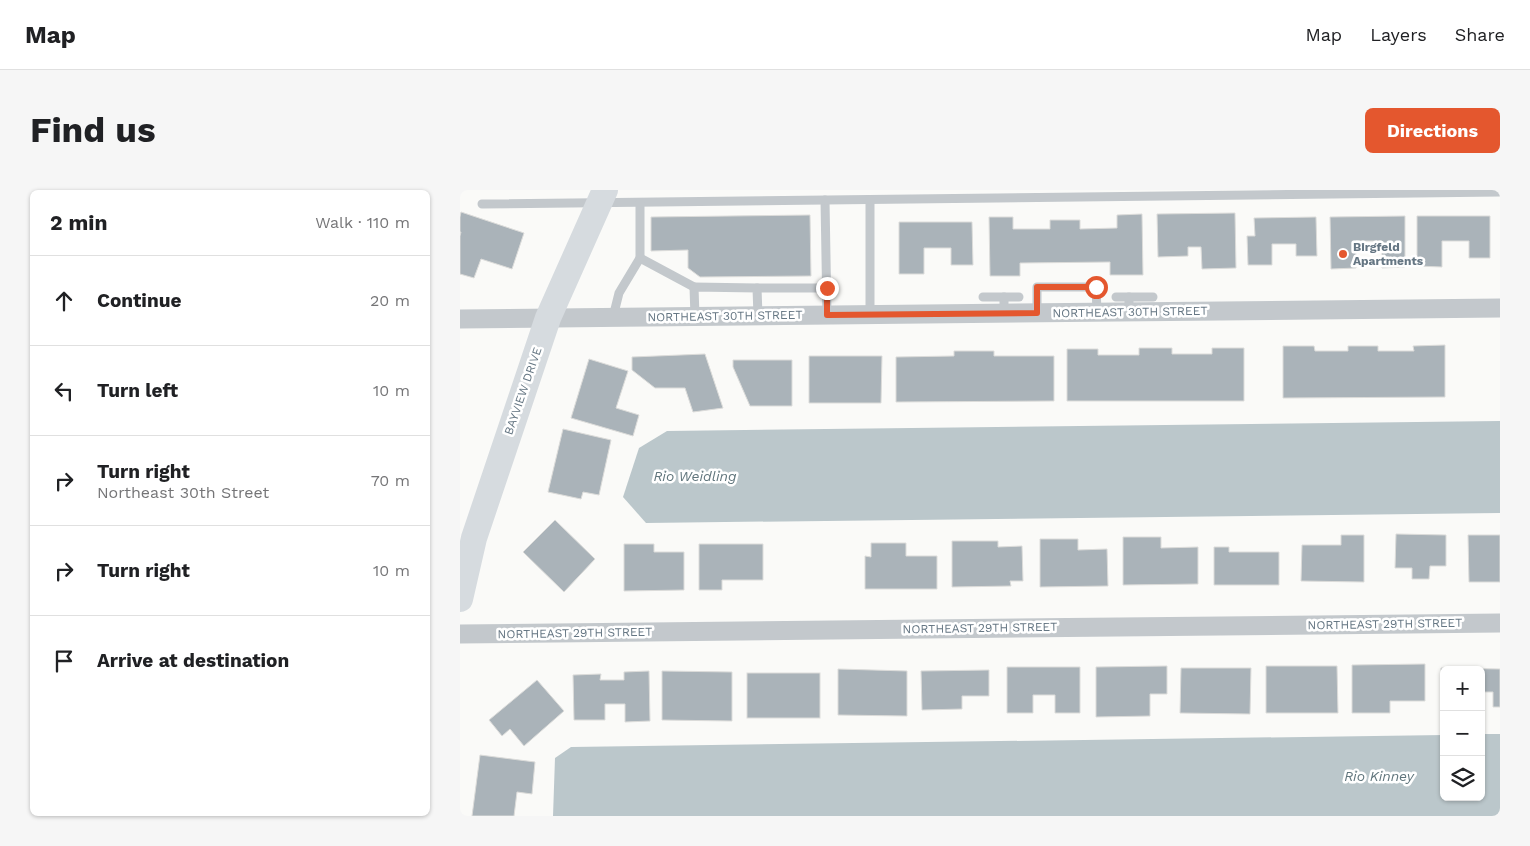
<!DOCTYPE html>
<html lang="en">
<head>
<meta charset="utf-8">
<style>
  body { margin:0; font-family:"Work Sans",sans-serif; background:#f6f6f6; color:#202124 }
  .controls { position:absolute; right:15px; bottom:15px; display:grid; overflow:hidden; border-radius:8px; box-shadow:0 1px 4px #0004 }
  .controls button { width:45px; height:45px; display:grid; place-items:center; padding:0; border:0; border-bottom:1px solid #e0e0e0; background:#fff; color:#202124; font:25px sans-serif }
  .stop { position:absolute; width:15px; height:15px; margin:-11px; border:4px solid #e4572e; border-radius:50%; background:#fff }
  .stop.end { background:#e4572e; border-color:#fff; box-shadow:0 1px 5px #0008 }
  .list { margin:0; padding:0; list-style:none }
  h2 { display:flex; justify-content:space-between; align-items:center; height:65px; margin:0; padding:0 20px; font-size:21px }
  h2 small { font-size:16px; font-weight:400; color:#757577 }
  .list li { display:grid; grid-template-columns:32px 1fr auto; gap:15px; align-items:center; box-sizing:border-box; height:90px; padding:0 20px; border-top:1px solid #e0e0e0 }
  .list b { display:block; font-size:19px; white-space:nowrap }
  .list p { margin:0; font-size:16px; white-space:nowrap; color:#757577 }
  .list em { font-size:16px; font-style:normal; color:#757577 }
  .icon { flex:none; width:28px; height:28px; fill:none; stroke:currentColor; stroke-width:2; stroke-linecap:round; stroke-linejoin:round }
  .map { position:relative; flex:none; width:1040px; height:626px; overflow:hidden; border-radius:8px }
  header { display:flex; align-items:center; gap:30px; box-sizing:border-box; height:70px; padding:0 25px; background:#fff; border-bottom:1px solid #e0e0e0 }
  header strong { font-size:24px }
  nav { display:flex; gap:28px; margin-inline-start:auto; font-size:18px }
  .intro { display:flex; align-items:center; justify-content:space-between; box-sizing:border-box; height:120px; padding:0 30px }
  h1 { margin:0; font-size:35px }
  .button { padding:12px 22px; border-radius:8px; background:#e4572e; color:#fff; font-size:18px; font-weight:700 }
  main { display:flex; gap:30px; padding:0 30px }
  aside { flex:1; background:#fff; border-radius:8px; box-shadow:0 1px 4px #0004 }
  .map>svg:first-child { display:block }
</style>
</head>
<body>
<header>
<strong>Map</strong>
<nav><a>Map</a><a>Layers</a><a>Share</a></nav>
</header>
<div class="intro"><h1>Find us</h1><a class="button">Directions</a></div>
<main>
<aside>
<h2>2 min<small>Walk · 110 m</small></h2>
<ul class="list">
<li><svg class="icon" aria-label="ahead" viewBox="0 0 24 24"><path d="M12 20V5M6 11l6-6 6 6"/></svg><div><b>Continue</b></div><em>20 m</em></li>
<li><svg class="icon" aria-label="left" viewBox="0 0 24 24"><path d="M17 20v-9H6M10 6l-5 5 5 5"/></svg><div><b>Turn left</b></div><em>10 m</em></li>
<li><svg class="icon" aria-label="right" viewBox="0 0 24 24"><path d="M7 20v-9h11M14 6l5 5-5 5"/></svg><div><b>Turn right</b><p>Northeast 30th Street</p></div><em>70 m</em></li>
<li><svg class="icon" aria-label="right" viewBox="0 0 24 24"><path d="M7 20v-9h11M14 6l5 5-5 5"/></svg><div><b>Turn right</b></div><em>10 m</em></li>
<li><svg class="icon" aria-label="arrive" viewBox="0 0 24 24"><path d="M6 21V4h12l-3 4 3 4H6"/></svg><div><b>Arrive at destination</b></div></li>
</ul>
</aside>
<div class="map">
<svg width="1040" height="626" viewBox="0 0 1040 626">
  <rect width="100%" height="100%" fill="#fafaf8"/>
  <g fill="#bbc7cb">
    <polygon points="1040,231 1040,323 186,333 163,307 179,258 207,241"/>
    <polygon points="1021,544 1040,544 1040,626 93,626 95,568 111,557 984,545 984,607 1021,607"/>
  </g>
  <g fill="#aab3b9" stroke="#dcdcda">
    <polygon points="1,22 64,43 52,79 21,69 14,88 0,84 0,46 1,42 0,42 0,27"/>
    <polygon points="775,23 776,78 742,79 741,57 728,57 728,66 698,67 697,24"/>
    <polygon points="682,24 683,85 650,85 650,72 560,73 560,86 530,86 529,27 553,27 553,39 590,39 590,30 620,30 620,39 657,38 657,25"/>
    <polygon points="350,25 351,86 240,87 228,78 228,60 191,61 191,27"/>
    <polygon points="945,26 945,77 922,78 922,51 896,51 896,78 871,79 870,27"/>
    <polygon points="957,26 1030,26 1030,68 1009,68 1009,51 982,51 982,77 957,76"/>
    <polygon points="856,27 857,66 836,66 836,54 812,54 812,75 788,75 787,46 795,46 794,28"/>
    <polygon points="439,32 512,32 513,75 491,75 491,58 464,58 464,84 439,84"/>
    <polygon points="985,155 985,207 823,208 823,156 854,156 855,161 888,161 888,156 918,156 918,161 954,161 953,156"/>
    <polygon points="679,158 712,158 712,164 752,164 752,158 784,158 784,211 607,211 607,159 638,159 638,165 679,165"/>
    <polygon points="494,161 534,161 534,166 594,166 594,211 436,212 436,167 494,166"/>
    <polygon points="245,164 263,218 233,222 225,198 195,198 172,180 172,167"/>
    <polygon points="349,166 422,166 421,213 349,213"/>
    <polygon points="129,169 168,181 156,218 179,225 173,246 111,228"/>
    <polygon points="273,170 332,170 332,216 290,216 273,177"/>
    <polygon points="103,239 151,250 139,305 123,302 121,309 88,302"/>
    <polygon points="95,330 135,369 104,402 63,362"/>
    <polygon points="936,344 986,345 986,376 970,376 969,389 952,389 952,378 935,378"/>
    <polygon points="881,345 904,345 904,392 841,391 842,355 881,355"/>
    <polygon points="1008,345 1040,345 1040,392 1009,392"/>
    <polygon points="663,347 701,347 701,358 738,357 738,394 663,395"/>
    <polygon points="580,349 618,349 618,360 647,359 648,396 580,397"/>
    <polygon points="492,351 538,351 538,357 562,356 563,391 550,391 551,396 492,397"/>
    <polygon points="411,353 446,353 446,366 477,366 477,399 405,399 405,366 411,367"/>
    <polygon points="164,354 194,354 194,362 224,362 224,400 164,401"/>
    <polygon points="239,354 303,354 303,390 262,390 262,400 239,400"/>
    <polygon points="754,357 769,357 769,362 819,362 819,395 754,395"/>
    <polygon points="965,474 965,511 930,511 930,523 892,523 892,475"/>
    <polygon points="707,476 707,504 690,504 690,526 636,527 636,477"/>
    <polygon points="806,476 877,476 878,523 806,523"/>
    <polygon points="547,477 620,477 620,523 595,523 595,505 573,505 573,523 547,523"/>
    <polygon points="721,478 791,478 790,524 720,523"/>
    <polygon points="981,478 1040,479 1040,517 1033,517 1033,502 1021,502 1021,480 984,480 984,519 981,519"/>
    <polygon points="378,479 447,481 447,526 378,525"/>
    <polygon points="529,480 529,506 502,506 502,519 462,520 461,481"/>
    <polygon points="189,481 190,531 165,532 165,514 145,514 145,530 114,530 113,485 141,484 140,490 164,490 164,482"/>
    <polygon points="202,481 272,482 272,531 202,530"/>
    <rect x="287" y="483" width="73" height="45"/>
    <polygon points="77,490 104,521 64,556 50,539 42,546 29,530"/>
    <polygon points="20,565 75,572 72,604 57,602 54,626 12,626"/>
  </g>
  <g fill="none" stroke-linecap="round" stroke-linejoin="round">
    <g stroke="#c3c8cc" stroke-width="9">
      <polyline points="365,10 367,125"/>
      <polyline points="22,14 1040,2"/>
      <polyline points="180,68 234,97"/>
      <polyline points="297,98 367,98"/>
      <polyline points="523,107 544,107 544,123"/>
      <polyline points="544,107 559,107"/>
      <polyline points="656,107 669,107 669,122"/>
      <polyline points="669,107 693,107"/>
      <polyline points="577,123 577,97 636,97 637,122"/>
      <polyline points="410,125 410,10"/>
      <polyline points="153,127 159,103 180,68 180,13"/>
      <polyline points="235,127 234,97 297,98 298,126"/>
    </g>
    <g stroke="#c3c8cc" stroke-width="19">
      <polyline points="0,129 1040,118"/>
      <polyline points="0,444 1040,433"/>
    </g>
    <polyline stroke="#d6dbdf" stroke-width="26" points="0,409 14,348 88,128 145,0"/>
  </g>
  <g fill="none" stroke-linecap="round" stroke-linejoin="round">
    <polyline stroke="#e4572e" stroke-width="6" points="367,98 367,125 577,123 577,97 636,97"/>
  </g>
  <circle fill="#e4572e" stroke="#fff" stroke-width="2" cx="883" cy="64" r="5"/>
  <g text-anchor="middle" stroke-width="5" stroke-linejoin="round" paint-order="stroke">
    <g font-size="12" font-weight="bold" fill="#657683" stroke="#fff" text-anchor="start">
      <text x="893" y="61">Birgfeld<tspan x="893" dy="14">Apartments</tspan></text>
    </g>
    <g font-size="12" fill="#657683" stroke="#fff">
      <text transform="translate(670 122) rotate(-1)" y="4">NORTHEAST 30TH STREET</text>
      <text transform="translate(265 126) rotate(-1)" y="4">NORTHEAST 30TH STREET</text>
      <text transform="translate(63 201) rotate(-71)" y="4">BAYVIEW DRIVE</text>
      <text transform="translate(925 434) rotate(-1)" y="4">NORTHEAST 29TH STREET</text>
      <text transform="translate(520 438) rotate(-1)" y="4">NORTHEAST 29TH STREET</text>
      <text transform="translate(115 443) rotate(-1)" y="4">NORTHEAST 29TH STREET</text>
    </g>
    <g font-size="14" font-style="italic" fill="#60757c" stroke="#fff">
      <text x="235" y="291">Rio Weidling</text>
      <text x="919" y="591">Rio Kinney</text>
    </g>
  </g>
</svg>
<div class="controls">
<button>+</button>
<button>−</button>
<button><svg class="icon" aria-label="layers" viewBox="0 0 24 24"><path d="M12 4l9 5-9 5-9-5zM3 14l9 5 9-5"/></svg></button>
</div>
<div class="stop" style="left:636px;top:97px"></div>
<div class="stop end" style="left:367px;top:98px"></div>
</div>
</main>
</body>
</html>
